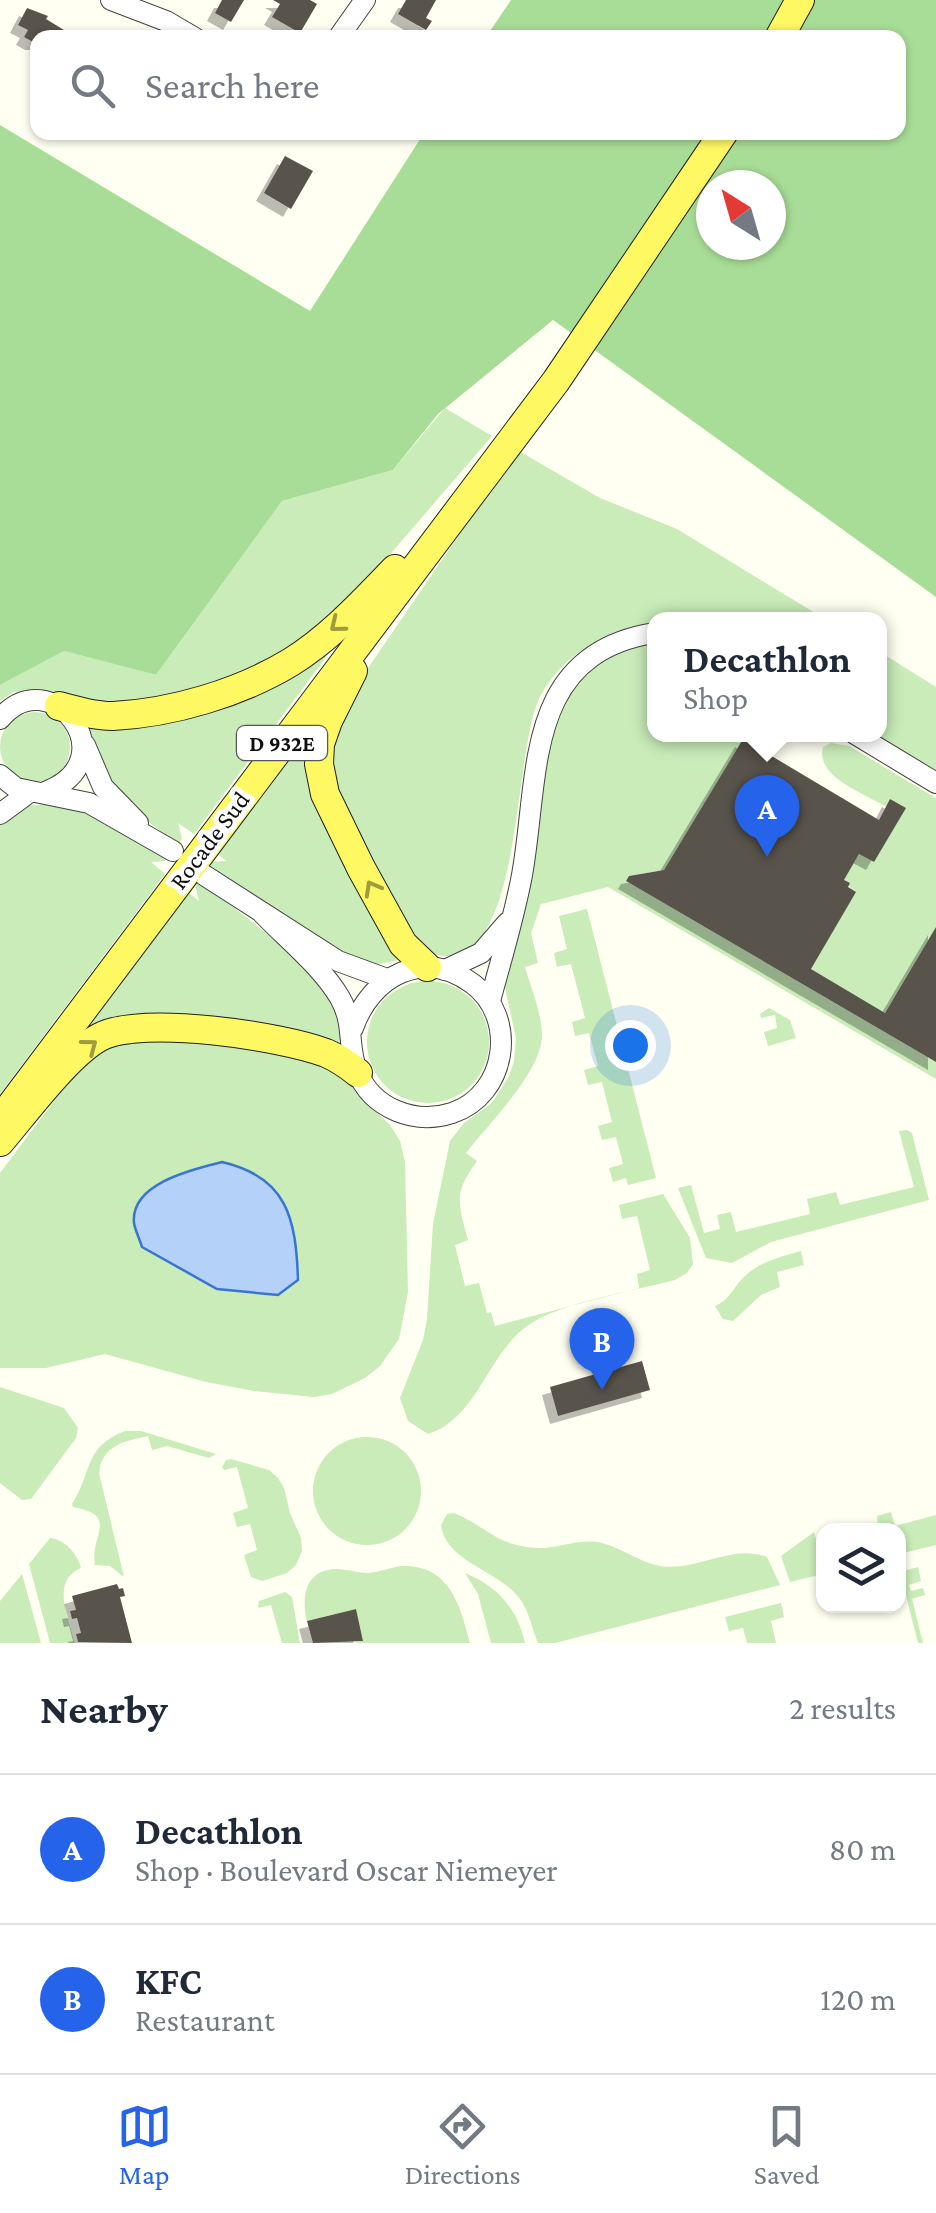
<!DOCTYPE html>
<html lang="en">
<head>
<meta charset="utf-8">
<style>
  body { margin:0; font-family:"Crimson Pro",serif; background:#f6f6f7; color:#1f2937 }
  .controls { position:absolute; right:30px; bottom:30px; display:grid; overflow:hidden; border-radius:20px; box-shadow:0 2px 8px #0004 }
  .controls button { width:90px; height:90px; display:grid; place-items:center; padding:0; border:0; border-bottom:2px solid #e0e1e3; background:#fff; color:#1f2937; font:50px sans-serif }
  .compass { position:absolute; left:696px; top:170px; width:90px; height:90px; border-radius:50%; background:#fff; box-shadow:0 2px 8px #0004; rotate:323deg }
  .you { position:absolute; left:630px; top:1045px; width:35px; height:35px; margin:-25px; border:8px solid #fff; border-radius:50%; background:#1a73e8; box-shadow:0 0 0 15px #1a73e833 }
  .badge { display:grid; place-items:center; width:65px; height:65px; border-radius:50%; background:#2563eb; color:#fff; font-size:32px; font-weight:700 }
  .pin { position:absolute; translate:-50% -82px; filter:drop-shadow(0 2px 5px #0008) }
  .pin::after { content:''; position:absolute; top:52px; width:35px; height:30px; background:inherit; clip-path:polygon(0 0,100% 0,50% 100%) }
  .popup { position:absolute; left:647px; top:612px; width:240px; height:130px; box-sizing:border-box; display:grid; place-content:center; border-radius:20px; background:#fff; filter:drop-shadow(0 2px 8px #0005); font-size:32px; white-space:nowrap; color:#747a83 }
  .popup b { font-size:38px; color:#1f2937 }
  .popup::after { content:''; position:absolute; left:50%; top:100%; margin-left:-20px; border:20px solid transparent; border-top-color:#fff }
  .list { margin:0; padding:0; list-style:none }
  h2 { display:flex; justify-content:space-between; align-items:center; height:130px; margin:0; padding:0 40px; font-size:42px }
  h2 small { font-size:32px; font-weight:400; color:#747a83 }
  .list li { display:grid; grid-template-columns:65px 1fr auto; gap:30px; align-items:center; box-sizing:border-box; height:150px; padding:0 40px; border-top:2px solid #e0e1e3 }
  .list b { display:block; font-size:38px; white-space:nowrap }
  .list p { margin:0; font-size:32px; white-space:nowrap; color:#747a83 }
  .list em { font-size:32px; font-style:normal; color:#747a83 }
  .icon { flex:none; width:55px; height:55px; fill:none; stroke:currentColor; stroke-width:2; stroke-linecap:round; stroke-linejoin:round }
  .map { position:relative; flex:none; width:936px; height:1643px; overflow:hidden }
  .search { position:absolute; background:#fff; box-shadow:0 2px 8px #0004; left:30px; right:30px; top:30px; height:110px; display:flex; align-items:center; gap:25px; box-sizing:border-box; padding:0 35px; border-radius:20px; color:#747a83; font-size:38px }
  .sheet { height:430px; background:#fff }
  nav { display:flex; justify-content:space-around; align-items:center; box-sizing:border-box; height:140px; border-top:2px solid #e0e1e3; background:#fff; font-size:28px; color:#747a83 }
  nav a { display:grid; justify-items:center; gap:5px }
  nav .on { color:#2563eb }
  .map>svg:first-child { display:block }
</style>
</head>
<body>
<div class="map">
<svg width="936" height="1643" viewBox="0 0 936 1643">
  <defs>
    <filter id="shadow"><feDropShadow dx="-8" dy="8" stdDeviation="0" flood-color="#0004"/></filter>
  </defs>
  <rect width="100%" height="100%" fill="#fffff2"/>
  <g fill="#c9ecb9">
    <polygon points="445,408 492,436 361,588 289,652 215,684 131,707 63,696 39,689 14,692 0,701 0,685 64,651 156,675 282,501 393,470"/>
    <path d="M517 450 600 498 677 529 825 619 654 620V623C607 633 568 649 542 693 511 746 526 960 443 956 427 955 409 942 399 929 389 915 384 895 377 880 360 840 342 800 325 760L349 696Z"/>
    <path d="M654 643V734H735L743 739 664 870 629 876 626 881 936 1062V1079L608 887 541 904 531 933 538 963 525 967C531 988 542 1014 542 1035 542 1072 488 1124 466 1153L477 1161C453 1194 458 1202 468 1240L455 1245 465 1286 479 1283 487 1313 491 1312 495 1326 639 1288 637 1274 650 1270 637 1216 622 1219 619 1205 663 1194 690 1238 693 1264 687 1273 675 1280C633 1291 561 1302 527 1326 488 1354 476 1420 428 1434L408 1421 400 1398 423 1340 427 1319 433 1224 450 1141 464 1123 492 1103 509 1076 514 1061 516 1038 503 979 546 744C562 690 596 650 654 643Z"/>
    <path d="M333 648 194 834 178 823 182 839 178 844C144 819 112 795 96 756 92 746 91 735 88 724Z"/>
    <polygon points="880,652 936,687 936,773 871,735 880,734"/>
    <circle cx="35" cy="747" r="35"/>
    <polygon points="310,721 313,730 404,959 374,965 357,962 209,867 213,862 226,861 213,850"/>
    <path d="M831 743 849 746 936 798V927L885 1013 811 969 855 893 844 880 859 854 874 862 887 807C865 794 815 777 823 747Z"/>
    <polygon points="56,803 82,807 167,858 165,861 151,862 165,874 0,1094 0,818 25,806"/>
    <path d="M198 881C236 910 327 972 340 1018 343 1027 341 1039 340 1049L250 1029 64 1048 184 889 199 901 195 885Z"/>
    <polygon points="587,909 656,1178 628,1185 626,1178 613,1182 609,1168 623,1164 616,1137 602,1140 598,1126 612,1122 602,1082 588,1085 584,1070 598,1066 589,1033 575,1036 572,1022 585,1018 571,964 557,967 554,953 567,949 559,916"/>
    <circle cx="428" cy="1042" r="61"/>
    <polygon points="769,1008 790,1020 796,1038 768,1046 764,1032 777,1028 775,1015 761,1018 760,1014"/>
    <polygon points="123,1037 280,1047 347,1076 364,1101 390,1125 400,1141 405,1162 408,1292 399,1339 380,1366 365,1378 332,1394 314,1397 254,1391 206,1382 105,1354 46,1368 0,1368 0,1173 86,1058"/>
    <polygon points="907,1130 912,1133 929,1200 771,1242 732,1263 706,1258 678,1188 691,1185 704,1233 720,1229 717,1215 731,1212 736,1232 810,1214 807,1199 836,1192 840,1205 914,1187 899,1131"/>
    <path d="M801 1251 804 1265 777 1272 780 1287 761 1295 733 1321 723 1319 715 1306C730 1300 734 1286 745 1276 761 1261 781 1257 801 1251Z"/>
    <polygon points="0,1387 64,1408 78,1428 76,1438 31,1499 22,1500 0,1483"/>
    <path d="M125 1431H141L216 1454 209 1458 167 1446 152 1450 148 1436C125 1441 102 1445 99 1473L124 1577 110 1566 95 1565C89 1535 121 1516 73 1507L72 1504C93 1472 83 1447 125 1431Z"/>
    <circle cx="367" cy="1491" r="54"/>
    <polygon points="231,1459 269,1470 278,1478 284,1488 290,1513 301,1538 302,1551 296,1565 287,1573 262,1581 251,1577 244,1555 257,1550 250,1524 237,1527 233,1513 248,1508 237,1467 224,1470 222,1467 226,1460"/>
    <polygon points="891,1512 895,1526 936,1515 936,1545 899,1554 898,1530 878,1530 877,1516"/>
    <path d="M454 1513C486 1526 499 1548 540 1548 560 1548 581 1538 602 1543 622 1548 639 1562 660 1566 697 1572 732 1543 767 1557L780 1585 555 1643H538C532 1629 529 1611 520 1599 499 1570 446 1563 441 1525L447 1514Z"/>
    <polygon points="814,1532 818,1545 823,1544 823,1574 790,1582 781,1556"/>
    <path d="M50 1538C64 1539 78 1554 81 1568 50 1581 69 1618 75 1643H50L29 1564Z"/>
    <path d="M401 1566C449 1564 460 1604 470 1643H355L363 1640 356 1609 307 1621C301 1597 305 1569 337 1569 347 1569 358 1573 369 1573 379 1572 390 1568 401 1566Z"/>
    <polygon points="918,1567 921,1581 909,1585 911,1591 923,1588 925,1595 912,1599 923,1643 918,1643 900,1572"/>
    <path d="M465 1573C498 1587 517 1608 525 1643H491L478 1594Z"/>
    <polygon points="22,1574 41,1643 0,1643 0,1601"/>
    <polygon points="285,1592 292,1597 300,1643 282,1643 271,1605 258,1608 259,1601"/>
    <polygon points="781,1603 784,1617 771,1621 776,1643 747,1643 743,1628 729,1631 725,1617"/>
  </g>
  <path fill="#a8dd97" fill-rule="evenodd" d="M511 0H936V597L553 320 438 414 393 470 282 501 156 675 64 651 0 685V125L310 311 424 133 898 132V38L486 37ZM711 185H771V245H711Z"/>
  <path fill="#b4d1f9" stroke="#3874d3" stroke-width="2.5" d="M222 1162C287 1177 296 1218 298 1280L278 1295 217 1289 142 1247C140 1240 135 1230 134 1223 130 1183 194 1169 222 1162Z"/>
  <g fill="#59534b" filter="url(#shadow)">
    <polygon points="222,0 244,0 231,22 215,13"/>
    <polygon points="273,0 310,0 317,4 300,33 272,17 280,4"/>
    <polygon points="406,0 436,0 426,18 432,21 426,30 398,14"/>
    <polygon points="27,8 48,16 46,19 77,38 38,38 38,42 33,42 24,37 28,30 18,25"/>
    <polygon points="285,156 313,171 291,209 264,193"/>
    <polygon points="743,739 879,820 890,799 906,808 874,862 859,854 844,880 850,883 848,887 856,892 811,969 885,1013 936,927 936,1062 626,881 629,876 664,870"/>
    <polygon points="642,1361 650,1390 558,1416 550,1387"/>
    <polygon points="117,1584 119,1589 123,1588 125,1596 120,1597 132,1643 78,1642 76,1634 81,1633 77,1618 72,1619 70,1611 76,1610 72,1596"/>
    <polygon points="356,1609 363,1641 313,1643 307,1621"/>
  </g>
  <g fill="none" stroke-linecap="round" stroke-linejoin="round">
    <defs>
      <g id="minor">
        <polyline points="111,0 166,21 195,38"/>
        <polyline points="338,38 365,0"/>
        <path d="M0 719C50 658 130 760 45 792"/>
        <polyline points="855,734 936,783"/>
        <polyline points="85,745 103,787 138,823"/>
        <polyline points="0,775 16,788 89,803 173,851"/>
        <polyline points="0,814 30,792"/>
        <polyline points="204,875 338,961 387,979"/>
        <path d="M263 914C288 940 322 967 340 998 355 1024 347 1046 357 1071 372 1109 415 1125 452 1113 507 1095 518 1018 473 984 424 947 371 976 353 1028"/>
        <polyline points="445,970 481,953 507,923"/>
        <path d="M490 1001C501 960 514 918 522 875 540 775 523 654 654 633"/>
      </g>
      <g id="major">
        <polyline points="779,38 800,0"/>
        <polyline points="353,671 328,721 320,744 319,764 325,794 361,868 403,944 427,967"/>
        <path d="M59 706C77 711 95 716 113 716 172 713 240 693 291 662 330 638 363 602 395 569"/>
        <polyline points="0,1120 556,381 724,132"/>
        <path d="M0 1142C25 1113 68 1054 100 1037 142 1015 281 1036 326 1053 338 1058 348 1065 358 1073"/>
      </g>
    </defs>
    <use href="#minor" stroke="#424242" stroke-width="22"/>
    <use href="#major" stroke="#202020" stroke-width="30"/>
    <use href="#minor" stroke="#fff" stroke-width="20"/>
    <use href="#major" stroke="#fef863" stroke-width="28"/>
  </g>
  <defs><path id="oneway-chevron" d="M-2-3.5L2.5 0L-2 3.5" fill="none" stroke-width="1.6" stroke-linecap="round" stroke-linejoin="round" transform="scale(2.5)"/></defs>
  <g stroke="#9e9b41">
    <use href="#oneway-chevron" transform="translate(337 625) rotate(141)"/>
    <use href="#oneway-chevron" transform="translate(372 888) rotate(-119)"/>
    <use href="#oneway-chevron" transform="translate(90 1046) rotate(-37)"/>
  </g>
  <g text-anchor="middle" stroke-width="10" stroke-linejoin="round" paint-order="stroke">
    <rect fill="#fff" stroke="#575757" stroke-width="2.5" x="237" y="726" width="90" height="34" rx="8"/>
    <g font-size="22" font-weight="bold" fill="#0f0f0f">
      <text x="282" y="751">D 932E</text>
    </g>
    <g font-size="25" fill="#0f0f0f" stroke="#fff">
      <text transform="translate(209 840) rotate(-53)" y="9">Rocade Sud</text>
    </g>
  </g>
</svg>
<div class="controls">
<button><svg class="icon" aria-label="layers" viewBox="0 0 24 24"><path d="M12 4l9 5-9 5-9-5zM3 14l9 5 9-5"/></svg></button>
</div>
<svg class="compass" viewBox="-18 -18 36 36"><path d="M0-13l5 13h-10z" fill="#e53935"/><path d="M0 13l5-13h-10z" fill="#747a83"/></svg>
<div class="you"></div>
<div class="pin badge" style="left:767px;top:857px">A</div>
<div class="popup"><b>Decathlon</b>Shop</div>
<div class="pin badge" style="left:602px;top:1390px">B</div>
<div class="search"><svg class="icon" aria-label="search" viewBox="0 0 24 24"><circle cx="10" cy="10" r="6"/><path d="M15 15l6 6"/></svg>Search here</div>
</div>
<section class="sheet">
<h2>Nearby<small>2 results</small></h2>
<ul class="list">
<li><span class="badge">A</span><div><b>Decathlon</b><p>Shop · Boulevard Oscar Niemeyer</p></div><em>80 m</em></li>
<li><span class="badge">B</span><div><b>KFC</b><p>Restaurant</p></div><em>120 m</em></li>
</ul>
</section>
<nav>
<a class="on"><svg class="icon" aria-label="map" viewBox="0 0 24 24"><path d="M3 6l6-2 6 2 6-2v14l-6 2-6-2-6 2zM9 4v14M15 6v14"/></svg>Map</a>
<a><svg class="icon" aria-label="directions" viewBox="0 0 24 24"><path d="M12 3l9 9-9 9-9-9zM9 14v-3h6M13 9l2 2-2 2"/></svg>Directions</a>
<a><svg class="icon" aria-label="saved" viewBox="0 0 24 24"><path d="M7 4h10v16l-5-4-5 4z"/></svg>Saved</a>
</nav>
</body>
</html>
